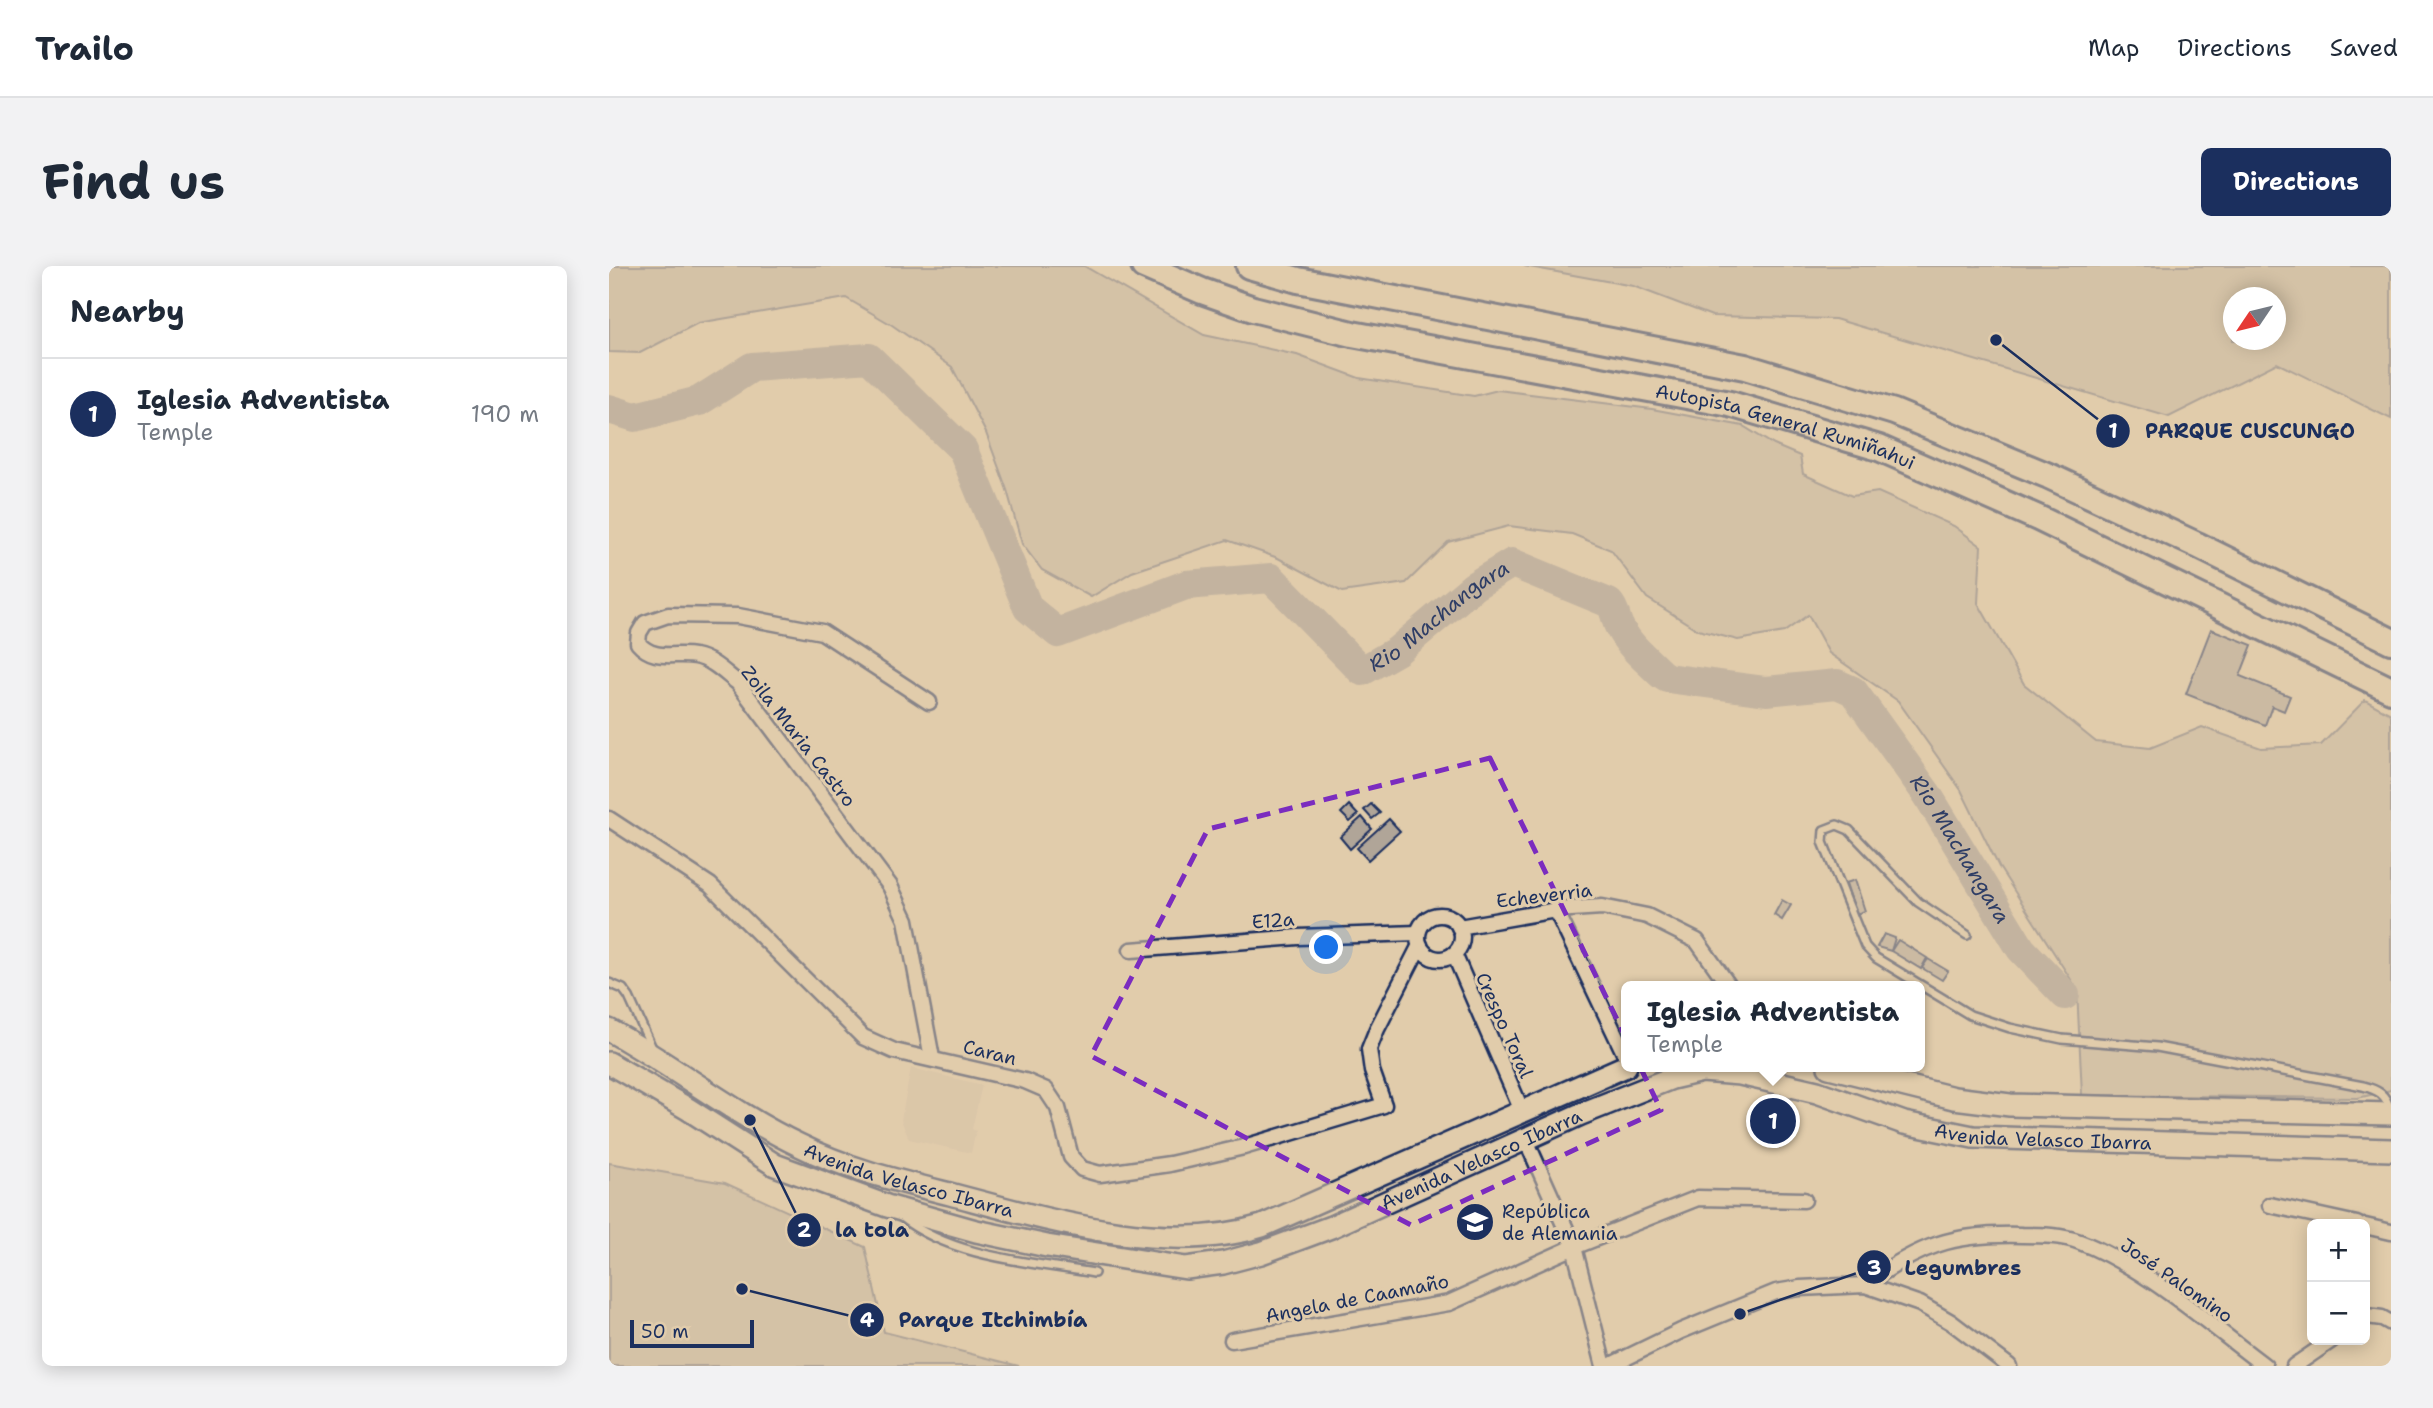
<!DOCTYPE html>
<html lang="en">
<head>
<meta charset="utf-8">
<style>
  body { margin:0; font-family:"Shantell Sans",sans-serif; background:#f2f2f3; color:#1f2937 }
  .controls { position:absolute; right:21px; bottom:21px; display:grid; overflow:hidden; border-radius:10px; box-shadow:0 4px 18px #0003 }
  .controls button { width:63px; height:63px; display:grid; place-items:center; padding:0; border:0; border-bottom:2px solid #e0e1e3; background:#fff; color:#1f2937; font:35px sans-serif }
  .compass { position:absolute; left:1614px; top:21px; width:63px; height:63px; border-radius:50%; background:#fff; box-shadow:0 4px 18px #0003; rotate:235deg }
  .scale { position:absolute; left:21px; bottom:18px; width:124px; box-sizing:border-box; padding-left:7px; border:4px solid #1b2f5e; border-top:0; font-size:19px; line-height:24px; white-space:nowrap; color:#1b2f5e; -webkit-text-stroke:5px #e1ccab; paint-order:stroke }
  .you { position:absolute; left:718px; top:682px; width:24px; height:24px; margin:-18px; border:5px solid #fff; border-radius:50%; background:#1a73e8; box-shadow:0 0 0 10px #1a73e833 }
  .badge { display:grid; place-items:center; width:46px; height:46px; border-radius:50%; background:#1b2f5e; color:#fff; font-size:23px; font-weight:700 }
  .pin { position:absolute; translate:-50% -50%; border:4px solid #fff; box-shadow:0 2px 7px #0006 }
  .popup { position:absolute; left:1012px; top:715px; width:304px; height:91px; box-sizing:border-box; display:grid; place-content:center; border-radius:10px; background:#fff; filter:drop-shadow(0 2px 5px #0005); font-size:23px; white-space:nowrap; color:#747a83 }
  .popup b { font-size:26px; color:#1f2937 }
  .popup::after { content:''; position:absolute; left:50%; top:100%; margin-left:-14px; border:14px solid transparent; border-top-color:#fff }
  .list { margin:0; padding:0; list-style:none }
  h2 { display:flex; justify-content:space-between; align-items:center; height:91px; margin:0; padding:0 28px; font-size:30px }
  h2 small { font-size:23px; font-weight:400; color:#747a83 }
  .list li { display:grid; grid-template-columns:46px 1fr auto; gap:21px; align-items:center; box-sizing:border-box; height:112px; padding:0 28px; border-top:2px solid #e0e1e3 }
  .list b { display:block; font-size:26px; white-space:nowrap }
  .list p { margin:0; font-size:23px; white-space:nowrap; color:#747a83 }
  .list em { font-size:23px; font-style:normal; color:#747a83 }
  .map { position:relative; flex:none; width:1782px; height:1100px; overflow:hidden; border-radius:10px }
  header { display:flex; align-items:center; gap:42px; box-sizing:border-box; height:98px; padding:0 35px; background:#fff; border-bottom:2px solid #e0e1e3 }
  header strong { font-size:33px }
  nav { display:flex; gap:38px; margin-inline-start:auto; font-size:24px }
  .intro { display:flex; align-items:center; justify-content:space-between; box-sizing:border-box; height:168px; padding:0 42px }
  h1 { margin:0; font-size:49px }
  .button { padding:18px 32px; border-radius:10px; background:#1b2f5e; color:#fff; font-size:24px; font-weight:700 }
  main { display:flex; gap:42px; padding:0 42px }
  aside { flex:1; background:#fff; border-radius:10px; box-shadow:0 4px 18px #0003 }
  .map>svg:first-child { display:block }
</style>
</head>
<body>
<header>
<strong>Trailo</strong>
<nav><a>Map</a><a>Directions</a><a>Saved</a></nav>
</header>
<div class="intro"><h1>Find us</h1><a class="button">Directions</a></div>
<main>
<aside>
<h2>Nearby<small></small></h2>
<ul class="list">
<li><span class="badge">1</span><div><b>Iglesia Adventista</b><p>Temple</p></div><em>190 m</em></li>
</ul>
</aside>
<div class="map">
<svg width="1782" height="1100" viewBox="0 0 1782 1100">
  <rect width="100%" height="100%" fill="#e1ccab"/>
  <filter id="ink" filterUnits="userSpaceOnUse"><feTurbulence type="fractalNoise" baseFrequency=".0143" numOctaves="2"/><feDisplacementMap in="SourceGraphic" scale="14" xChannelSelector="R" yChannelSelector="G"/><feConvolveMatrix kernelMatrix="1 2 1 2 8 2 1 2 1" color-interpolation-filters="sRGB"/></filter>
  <g filter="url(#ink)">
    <polygon fill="#d2c0a5" points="302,802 373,819 363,863 367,865 362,887 300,873 292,854"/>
    <g fill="#c4b5a0" stroke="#70727f" stroke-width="2" fill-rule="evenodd">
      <polygon points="0,0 475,0 595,69 688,89 750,112 865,130 889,124 1043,143 1134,160 1165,179 1191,190 1194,208 1243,230 1269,226 1345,260 1372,280 1369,337 1415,418 1487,476 1541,482 1593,461 1652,482 1712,479 1756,434 1782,448 1782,824 1749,832 1473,829 1468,723 1390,601 1352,524 1289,435 1220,387 1199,349 1175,366 1129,374 1089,364 1038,332 1002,284 963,268 900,260 839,276 797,317 733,326 669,292 618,274 523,306 482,331 433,304 413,278 398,224 377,167 343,101 283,59 237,32 89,57 31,87 0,86"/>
      <path d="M915 0H1782V153L1668 97 1560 151 1226 53 1103 50 1024 20ZM1624 32H1666V74H1624Z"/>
      <polygon points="0,897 116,917 256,981 275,1066 410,1100 0,1100"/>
    </g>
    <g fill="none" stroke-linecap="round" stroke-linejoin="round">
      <path stroke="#9e9691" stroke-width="30" id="s1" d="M0 143 26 151 90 135 143 101 260 92 354 184 419 342 449 367 577 319 662 312 753 405 788 385 865 320 903 297 1000 337C1007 344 1006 354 1011 362 1020 380 1039 395 1052 408L1058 412 1157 425 1228 418 1244 425 1318 528 1412 683 1456 729"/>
    </g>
    <g fill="#b0a598" stroke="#1b2f5e" stroke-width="2">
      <polygon points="1602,363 1643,379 1631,410 1681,430 1675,445 1663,440 1656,459 1577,428"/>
      <polygon points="762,538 771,547 763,553 755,544"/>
      <polygon points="740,539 749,549 741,556 732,547"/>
      <polygon points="753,551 763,563 741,583 731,571"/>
      <polygon points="780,553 791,565 759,594 748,582"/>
      <polygon points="1246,614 1256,645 1247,648 1237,617"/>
      <polygon points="1173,634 1182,639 1173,654 1165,649"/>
      <polygon points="1275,668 1286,672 1282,685 1268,681"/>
      <polygon points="1289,674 1318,692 1312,703 1282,685"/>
      <polygon points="1319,693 1339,705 1333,714 1313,702"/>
      <polygon points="1148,850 1168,850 1187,860 1186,867 1169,864 1152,865"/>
    </g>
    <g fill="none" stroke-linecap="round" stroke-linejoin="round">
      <defs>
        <g id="lane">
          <path d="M1358 669 1309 636 1240 564 1228 559 1215 564 1214 576 1256 680 1267 692 1361 749 1401 762 1453 773 1548 781 1754 820C1769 824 1777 828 1781 844"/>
          <polyline points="0,717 14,723 20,731 43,782"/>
          <path d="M292 951C344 992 422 996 485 1007"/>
        </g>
        <g id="street">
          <path d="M320 436 213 366 129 350 59 349 36 357 30 367 29 377C45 396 66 386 86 390 103 393 116 407 129 417L281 620 297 654 323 792"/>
          <polyline points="0,553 101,619 254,771 285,785 416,815 437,824 449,842 462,891 473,903 491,908 561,898 635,881 775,839 763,805 760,783 768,763 811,679"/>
          <polyline points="947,644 1017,791"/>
          <circle cx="831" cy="671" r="22"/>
          <polyline points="850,661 947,644 993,641 1038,650 1088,675 1120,720"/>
          <polyline points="522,684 689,671 809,667"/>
          <polyline points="845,688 913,845"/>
          <polyline points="917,874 965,981 995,1100"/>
          <polyline points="1661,939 1748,958"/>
          <polyline points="1756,960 1782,966"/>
          <path d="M1256 1019C1310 979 1345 967 1413 969 1432 969 1453 969 1471 976 1535 1000 1601 1059 1656 1100"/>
          <polyline points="1756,1051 1758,1050 1773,1052 1782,1057"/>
          <polyline points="623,1074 840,1037 965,981 1089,932 1195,934"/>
          <polyline points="1000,1100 1072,1065 1167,1026 1191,1022 1256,1019 1311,1038 1342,1056 1400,1100"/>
          <polyline points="1685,1100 1723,1074"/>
        </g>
        <g id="primary">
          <path id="s2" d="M0 764C65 800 123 847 190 879 238 903 289 915 341 928 436 953 555 990 653 960L1017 800"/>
          <path id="s3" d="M0 797 79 843 166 899 278 940 367 965 438 980 577 1002 614 997 652 987 722 961 972 848 1063 812 1093 805 1131 808 1208 826 1295 857 1364 871 1782 884"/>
          <polyline points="1220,801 1345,832 1401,839 1782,848"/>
        </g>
        <g id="highway">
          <path id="s4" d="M535 0 593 25 644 43 743 68 1121 138 1270 182 1429 252 1782 424"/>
          <polyline points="640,0 689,14 1136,101 1285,146 1440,210 1588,279 1782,375"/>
        </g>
      </defs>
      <use href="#lane" stroke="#1b2f5e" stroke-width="12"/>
      <use href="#street" stroke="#1b2f5e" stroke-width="19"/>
      <use href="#primary" stroke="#1b2f5e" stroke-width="26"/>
      <use href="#highway" stroke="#1b2f5e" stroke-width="30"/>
      <use href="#lane" stroke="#e1ccab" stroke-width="7"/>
      <use href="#street" stroke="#e1ccab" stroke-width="14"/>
      <use href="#primary" stroke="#e1ccab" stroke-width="21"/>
      <use href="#highway" stroke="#e1ccab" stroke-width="24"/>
    </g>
  </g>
  <path d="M0 0H1782V1100H0ZM881 492 1052 844 802 959 482 790 599 563Z" fill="#e1ccab" fill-opacity=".55" fill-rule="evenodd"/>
  <path fill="none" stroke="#7b2cbf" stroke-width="5" stroke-dasharray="14 9" stroke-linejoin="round" d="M881 492 1052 844 802 959 482 790 599 563Z"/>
  <defs>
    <symbol id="school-disc" viewBox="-11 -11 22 22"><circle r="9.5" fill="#1b2f5e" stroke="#e1ccab"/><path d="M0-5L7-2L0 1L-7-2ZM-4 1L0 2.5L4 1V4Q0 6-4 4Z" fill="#fff"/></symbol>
  </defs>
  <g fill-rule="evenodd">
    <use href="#school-disc" x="844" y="934" width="44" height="44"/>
  </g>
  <g text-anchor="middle" stroke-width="6" stroke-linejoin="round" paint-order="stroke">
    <g font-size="19" fill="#1b2f5e" stroke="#e1ccab">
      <text dy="7" stroke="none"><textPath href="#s4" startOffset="663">Autopista General Rumiñahui</textPath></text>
      <text transform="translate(190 470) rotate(52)" y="7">Zoila Maria Castro</text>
      <text transform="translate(935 629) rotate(-7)" y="7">Echeverria</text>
      <text transform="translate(664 654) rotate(-4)" y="7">E12a</text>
      <text transform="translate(896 759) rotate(66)" y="7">Crespo Toral</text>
      <text transform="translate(381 786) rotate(14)" y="7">Caran</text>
      <text dy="7" stroke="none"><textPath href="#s3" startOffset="1524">Avenida Velasco Ibarra</textPath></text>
      <text dy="7" stroke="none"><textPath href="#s3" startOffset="936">Avenida Velasco Ibarra</textPath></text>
      <text dy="7" stroke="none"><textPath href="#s2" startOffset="338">Avenida Velasco Ibarra</textPath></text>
      <text transform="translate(1568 1014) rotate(35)" y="7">José Palomino</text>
      <text transform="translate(748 1032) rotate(-11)" y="7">Angela de Caamaño</text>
    </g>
    <g font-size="19" fill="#1b2f5e" stroke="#e1ccab" text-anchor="start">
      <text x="893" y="952">República<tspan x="893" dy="22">de Alemania</tspan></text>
    </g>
    <g font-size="21" font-style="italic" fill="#2f3e66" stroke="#e1ccab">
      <text dy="7" stroke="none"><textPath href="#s1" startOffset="1062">Rio Machangara</textPath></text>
      <text dy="7" stroke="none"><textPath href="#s1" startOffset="1734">Rio Machangara</textPath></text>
    </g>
  </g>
  <path fill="none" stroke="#1b2f5e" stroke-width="2.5" d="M1387 74L1504 165M141 854L195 964M1131 1048L1265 1001M133 1023L258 1054"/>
  <g fill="#1b2f5e" stroke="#e1ccab" stroke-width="2.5">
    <circle cx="1387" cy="74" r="7"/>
    <circle cx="141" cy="854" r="7"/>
    <circle cx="1131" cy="1048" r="7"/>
    <circle cx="133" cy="1023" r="7"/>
    <circle cx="1504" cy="165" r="18"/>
    <circle cx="195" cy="964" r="18"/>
    <circle cx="1265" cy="1001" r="18"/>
    <circle cx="258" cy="1054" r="18"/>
  </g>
  <g font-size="21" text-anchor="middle" font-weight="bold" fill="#fff">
    <text x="1504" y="172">1</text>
    <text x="195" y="971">2</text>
    <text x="1265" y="1009">3</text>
    <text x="258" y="1061">4</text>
  </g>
  <g font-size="21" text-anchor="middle" font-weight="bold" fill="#1b2f5e" stroke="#e1ccab" stroke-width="6" stroke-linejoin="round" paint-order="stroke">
    <text x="1641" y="172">PARQUE CUSCUNGO</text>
    <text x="263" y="971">la tola</text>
    <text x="1354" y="1009">Legumbres</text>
    <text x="384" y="1061">Parque Itchimbía</text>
  </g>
</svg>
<div class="controls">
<button>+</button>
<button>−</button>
</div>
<svg class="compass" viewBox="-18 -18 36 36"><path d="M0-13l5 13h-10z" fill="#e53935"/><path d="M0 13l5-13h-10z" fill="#747a83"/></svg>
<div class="scale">50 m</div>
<div class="you"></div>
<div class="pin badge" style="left:1164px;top:855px">1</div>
<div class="popup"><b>Iglesia Adventista</b>Temple</div>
</div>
</main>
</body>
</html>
